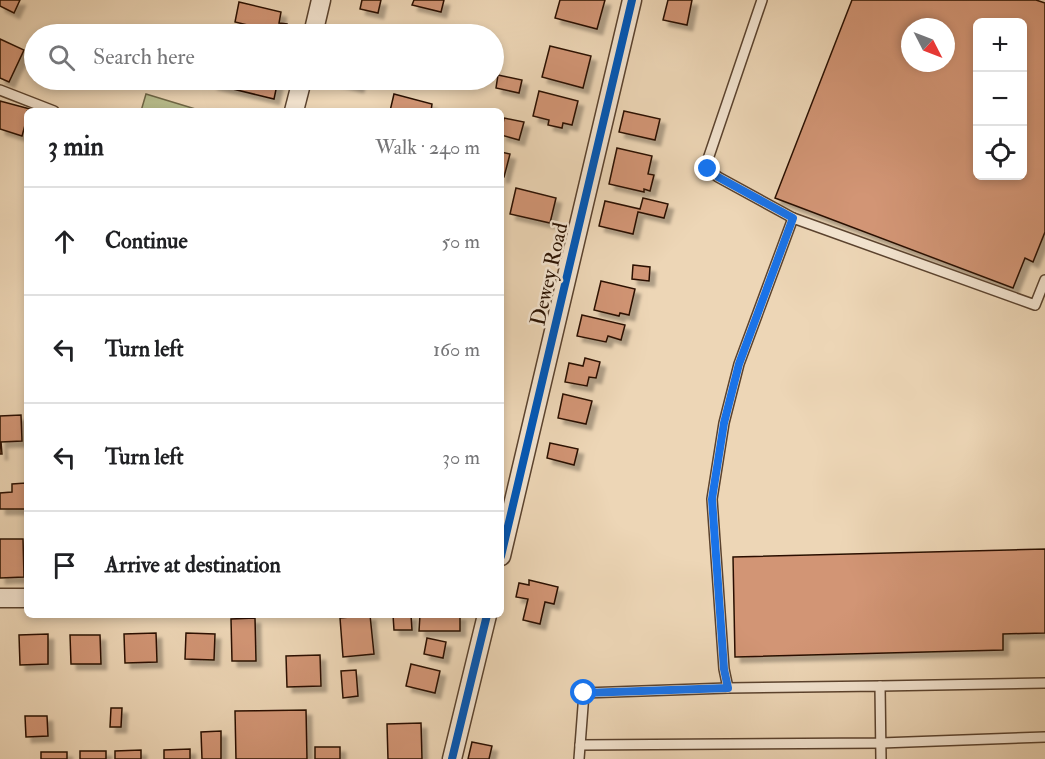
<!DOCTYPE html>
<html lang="en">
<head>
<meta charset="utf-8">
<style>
  body { margin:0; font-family:"IM FELL Double Pica",serif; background:#f2f2f2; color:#202124 }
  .controls { position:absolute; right:18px; top:18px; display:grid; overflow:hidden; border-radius:9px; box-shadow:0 3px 9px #0003 }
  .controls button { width:54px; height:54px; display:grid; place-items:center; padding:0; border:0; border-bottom:2px solid #e0e0e0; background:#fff; color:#202124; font:30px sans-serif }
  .compass { position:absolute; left:901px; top:18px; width:54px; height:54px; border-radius:50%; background:#fff; box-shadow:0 3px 9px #0003; rotate:132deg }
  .stop { position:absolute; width:18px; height:18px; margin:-14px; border:4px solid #1a73e8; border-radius:50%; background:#fff }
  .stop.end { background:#1a73e8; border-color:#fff; box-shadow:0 2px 6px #0008 }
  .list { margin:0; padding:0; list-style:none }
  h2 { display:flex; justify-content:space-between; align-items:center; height:78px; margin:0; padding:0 24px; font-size:26px }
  h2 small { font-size:20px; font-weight:400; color:#757577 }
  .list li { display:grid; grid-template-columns:39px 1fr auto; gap:18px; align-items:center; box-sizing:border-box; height:108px; padding:0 24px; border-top:2px solid #e0e0e0 }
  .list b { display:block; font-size:22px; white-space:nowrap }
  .list em { font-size:20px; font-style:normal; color:#757577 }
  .icon { flex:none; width:33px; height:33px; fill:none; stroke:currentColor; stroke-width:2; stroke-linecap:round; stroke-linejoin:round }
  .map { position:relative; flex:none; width:1045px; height:759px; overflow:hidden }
  .search { position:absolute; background:#fff; box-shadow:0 3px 9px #0003; left:24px; top:24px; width:480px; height:66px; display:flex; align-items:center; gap:15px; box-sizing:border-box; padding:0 21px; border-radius:33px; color:#757577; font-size:22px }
  .panel { position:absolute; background:#fff; box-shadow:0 3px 9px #0003; left:24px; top:108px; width:480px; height:510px; border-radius:9px }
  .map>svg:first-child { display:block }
</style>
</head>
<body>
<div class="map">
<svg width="1045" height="759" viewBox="0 0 1045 759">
  <defs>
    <filter id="shadow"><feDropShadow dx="5.5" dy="5.5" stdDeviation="1.5" flood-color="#0004"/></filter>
  </defs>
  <rect width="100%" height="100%" fill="#edd6b6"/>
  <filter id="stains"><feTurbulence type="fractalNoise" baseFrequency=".00333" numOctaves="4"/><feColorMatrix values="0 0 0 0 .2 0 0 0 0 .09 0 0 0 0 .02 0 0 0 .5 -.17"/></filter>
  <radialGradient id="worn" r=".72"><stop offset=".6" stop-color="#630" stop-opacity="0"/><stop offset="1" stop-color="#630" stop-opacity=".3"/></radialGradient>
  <polygon fill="#b8be8e" stroke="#706847" stroke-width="1.5" points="146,94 202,111 141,111"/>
  <g fill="#d29575" stroke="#291100" stroke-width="1.5" fill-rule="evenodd" filter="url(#shadow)">
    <polygon points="0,0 20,0 14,13 0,6"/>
    <polygon points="362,0 381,0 378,13 360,9"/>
    <polygon points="414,0 444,0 441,12 412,5"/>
    <polygon points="560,0 605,0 597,29 555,18"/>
    <polygon points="668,0 692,0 687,25 663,20"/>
    <path d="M852 0H1036L1045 3V232L1033 262 1025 258 1013 288 775 198ZM978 22H1022V176H978ZM910 27H946V63H910Z"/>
    <polygon points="239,2 281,12 279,23 287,24 285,34 235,22"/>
    <polygon points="0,39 24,50 9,82 0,78"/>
    <polygon points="550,46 591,56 583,88 542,77"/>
    <polygon points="33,48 34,49 34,65 26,61"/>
    <polygon points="498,75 522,80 519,93 496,88"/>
    <polygon points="213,80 278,80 274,99 212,84"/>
    <polygon points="330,80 360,80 358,87"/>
    <polygon points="539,91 578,101 572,125 563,123 562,128 548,125 549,120 533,116"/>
    <polygon points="394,94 432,104 431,111 390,111"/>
    <polygon points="0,101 30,109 29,111 27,111 27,118 22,136 0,129"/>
    <polygon points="624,111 660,119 655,140 619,132"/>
    <polygon points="504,118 524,122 519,140 501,135"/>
    <polygon points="617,148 652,156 648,174 654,175 650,191 644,189 644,192 609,184"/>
    <polygon points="501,152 510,154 504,177 501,177"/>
    <polygon points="516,188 556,198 550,223 510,214"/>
    <polygon points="643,198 668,204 664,218 638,212 633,234 599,226 605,201 640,209"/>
    <polygon points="633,265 650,267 649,281 632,279"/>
    <polygon points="601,281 635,289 629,315 620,313 619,316 594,310"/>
    <polygon points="582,315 625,325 621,340 608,336 606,342 577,336"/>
    <polygon points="585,358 600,362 596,378 589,377 587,386 565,382 569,363 583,366"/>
    <polygon points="563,394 592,401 586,424 558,418"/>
    <polygon points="21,415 22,441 1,442 2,454 0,454 0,416"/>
    <polygon points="550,443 578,449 574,465 547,458"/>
    <polygon points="26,483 26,509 0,509 0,493 12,492 12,484"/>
    <polygon points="0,539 23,539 24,577 0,578"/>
    <polygon points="1045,549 1045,633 1003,634 1003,650 735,657 733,557"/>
    <polygon points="529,580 558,587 554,604 545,602 540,624 523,620 528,599 516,597 519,583 529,585"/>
    <polygon points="370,615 374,654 343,657 340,618"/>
    <polygon points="393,615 411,615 412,630 394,630"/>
    <polygon points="420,615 460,615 460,631 419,631"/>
    <polygon points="255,618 256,661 232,661 231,619"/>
    <polygon points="156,633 157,662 125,663 124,634"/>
    <polygon points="186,633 215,634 214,660 185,659"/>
    <polygon points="48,634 48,664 20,665 19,635"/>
    <polygon points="70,635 100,635 101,664 71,664"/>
    <polygon points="427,638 446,642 443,658 424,654"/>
    <polygon points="320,655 321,686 287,687 286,656"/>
    <polygon points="411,664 440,671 435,693 406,686"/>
    <polygon points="356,670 358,696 343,698 341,671"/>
    <polygon points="111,708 122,708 121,727 110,727"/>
    <polygon points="306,710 307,759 236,759 235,711"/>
    <polygon points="25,716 47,716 48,736 26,737"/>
    <polygon points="421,723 422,759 388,759 387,724"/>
    <polygon points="221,731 221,759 202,759 201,732"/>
    <polygon points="472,742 492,746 489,759 468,759"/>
    <rect x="315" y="747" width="25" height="12"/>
    <polygon points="190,749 190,759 164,759 164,750"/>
    <polygon points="141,750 141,759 115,759 115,751"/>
    <rect x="80" y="751" width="26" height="8"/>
    <rect x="41" y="752" width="26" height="7"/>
  </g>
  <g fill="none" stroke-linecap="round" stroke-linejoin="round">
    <defs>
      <g id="lane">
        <polyline points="762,0 708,159 708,169 718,177 793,218"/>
        <polyline points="0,90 54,111"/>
        <polyline points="880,686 1045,683"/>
        <polyline points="728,688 880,686 881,759"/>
        <polyline points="580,745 881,743 1045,737"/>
        <polyline points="579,759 584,693 728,688 724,669 712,499 724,423 739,364 793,218 1035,305 1045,280"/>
      </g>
      <g id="street">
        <polyline points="313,34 321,0"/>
        <polyline points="294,111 302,80"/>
        <polyline points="501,556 632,0"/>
        <polyline points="0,598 27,598"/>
        <polyline points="452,759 487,615"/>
      </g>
    </defs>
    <use href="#lane" stroke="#5a422e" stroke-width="12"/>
    <use href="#street" stroke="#5a422e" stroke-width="21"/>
    <use href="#lane" stroke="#f3e4d0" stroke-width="9"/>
    <use href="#street" stroke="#f3e4d0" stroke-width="18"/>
    <defs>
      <g id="cycleway">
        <polyline points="501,556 632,0"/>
        <polyline points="452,759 487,615"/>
      </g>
    </defs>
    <use href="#cycleway" stroke="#f3e4d0" stroke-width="11"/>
    <use href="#cycleway" stroke="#0057b8" stroke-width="8"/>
  </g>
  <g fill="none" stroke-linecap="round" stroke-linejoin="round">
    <polyline stroke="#1a73e8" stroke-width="8" points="584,693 728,688 724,669 712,499 724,423 739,364 793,218 718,177 708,169"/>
  </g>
  <g text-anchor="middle" stroke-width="5" stroke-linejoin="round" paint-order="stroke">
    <g font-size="21" fill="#291100" stroke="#f3e4d0">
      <text transform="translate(549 274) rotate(-77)" y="7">Dewey Road</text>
    </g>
  </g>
  <rect width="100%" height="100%" filter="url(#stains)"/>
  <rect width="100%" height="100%" fill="url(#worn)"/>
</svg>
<div class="controls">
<button>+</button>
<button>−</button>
<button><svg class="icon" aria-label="locate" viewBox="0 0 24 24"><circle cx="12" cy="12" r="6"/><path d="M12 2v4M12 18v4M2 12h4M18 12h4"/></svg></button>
</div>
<svg class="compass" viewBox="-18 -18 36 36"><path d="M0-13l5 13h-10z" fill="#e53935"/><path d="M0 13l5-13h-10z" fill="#757577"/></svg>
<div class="stop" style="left:584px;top:693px"></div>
<div class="stop end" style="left:708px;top:169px"></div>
<div class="search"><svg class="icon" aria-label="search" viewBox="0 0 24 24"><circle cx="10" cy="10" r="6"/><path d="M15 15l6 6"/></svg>Search here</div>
<section class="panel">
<h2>3 min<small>Walk · 240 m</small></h2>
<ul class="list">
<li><svg class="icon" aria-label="ahead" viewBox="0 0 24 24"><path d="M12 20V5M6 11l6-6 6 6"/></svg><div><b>Continue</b></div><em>50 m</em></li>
<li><svg class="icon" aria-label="left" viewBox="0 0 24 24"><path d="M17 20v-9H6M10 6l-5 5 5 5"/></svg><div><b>Turn left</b></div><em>160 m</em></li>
<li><svg class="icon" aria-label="left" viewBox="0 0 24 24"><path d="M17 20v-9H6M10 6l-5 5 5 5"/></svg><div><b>Turn left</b></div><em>30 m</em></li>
<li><svg class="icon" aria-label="arrive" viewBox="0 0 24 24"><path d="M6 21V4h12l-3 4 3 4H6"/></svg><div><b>Arrive at destination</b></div></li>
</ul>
</section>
</div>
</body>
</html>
